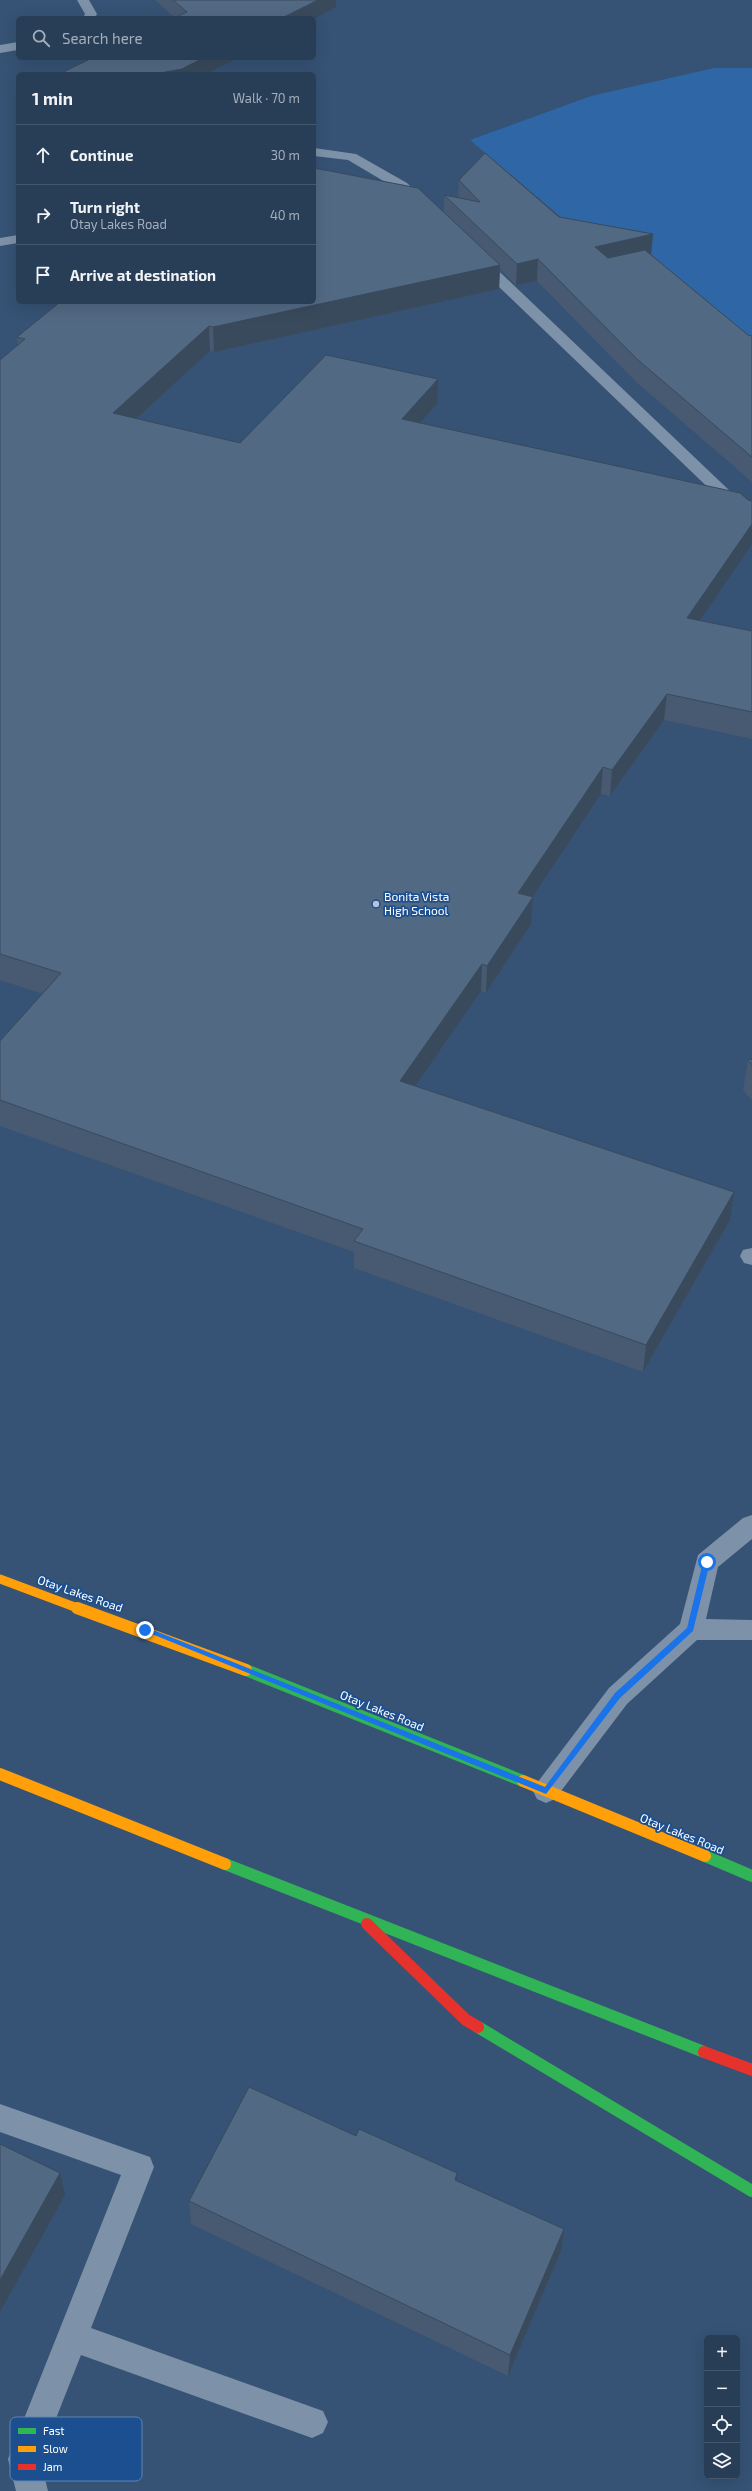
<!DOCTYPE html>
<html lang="en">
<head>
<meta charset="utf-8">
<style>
  body { margin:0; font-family:"Exo 2",sans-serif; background:#30455d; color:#f1f3f6 }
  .controls { position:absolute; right:12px; bottom:12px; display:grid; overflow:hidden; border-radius:6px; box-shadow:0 4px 16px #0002 }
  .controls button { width:36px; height:36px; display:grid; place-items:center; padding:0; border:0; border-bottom:1px solid #44576d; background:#283e57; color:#f1f3f6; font:20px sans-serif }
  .stop { position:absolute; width:12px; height:12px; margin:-9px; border:3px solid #1a73e8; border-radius:50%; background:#fff }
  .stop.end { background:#1a73e8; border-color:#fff; box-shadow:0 1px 4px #0008 }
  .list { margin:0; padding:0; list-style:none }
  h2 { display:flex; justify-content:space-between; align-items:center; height:52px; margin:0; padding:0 16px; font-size:17px }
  h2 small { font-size:13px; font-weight:400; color:#a5aeba }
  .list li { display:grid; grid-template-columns:26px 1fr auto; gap:12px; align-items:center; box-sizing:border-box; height:60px; padding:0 16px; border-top:1px solid #44576d }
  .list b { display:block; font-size:15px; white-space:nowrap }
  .list p { margin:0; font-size:13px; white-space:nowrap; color:#a5aeba }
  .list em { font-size:13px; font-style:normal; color:#a5aeba }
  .icon { flex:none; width:22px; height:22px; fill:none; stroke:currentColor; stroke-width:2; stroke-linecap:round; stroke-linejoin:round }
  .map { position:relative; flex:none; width:752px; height:2491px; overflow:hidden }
  .search { position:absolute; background:#283e57; box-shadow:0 4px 16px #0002; left:16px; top:16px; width:300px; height:44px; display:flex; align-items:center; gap:10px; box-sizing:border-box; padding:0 14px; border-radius:6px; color:#a5aeba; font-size:15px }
  .panel { position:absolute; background:#283e57; box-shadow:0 4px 16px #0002; left:16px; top:72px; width:300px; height:232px; border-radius:6px }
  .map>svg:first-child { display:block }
</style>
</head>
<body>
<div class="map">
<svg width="752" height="2491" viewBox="0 0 752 2491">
  <rect width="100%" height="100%" fill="#365274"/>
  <polygon fill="#2f66a5" points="714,68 752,68 752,340 649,292 470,140 591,96"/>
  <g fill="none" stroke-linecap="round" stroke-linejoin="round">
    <g fill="#7d92a8" fill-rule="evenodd">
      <polygon points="314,148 356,154 407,183 427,203 420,207 415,206 397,189 348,160 314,156"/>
      <polygon points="18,235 18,243 0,246 0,238"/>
      <polygon points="478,255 483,256 752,512 752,526 746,524 473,262 471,259"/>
      <polygon points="752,1248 752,1265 744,1263 740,1256 743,1250"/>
      <polygon points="752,1515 752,1539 718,1567 706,1619 752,1620 752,1640 697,1640 627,1704 555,1799 546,1803 537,1799 533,1791 537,1783 609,1688 680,1624 698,1555 743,1518"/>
      <polygon points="0,2104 150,2157 154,2167 91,2328 323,2411 328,2422 323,2433 312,2438 81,2355 40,2459 48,2491 16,2491 8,2459 121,2175 0,2132"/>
    </g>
    <g fill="#7d92a8" fill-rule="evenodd">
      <polygon points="77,0 89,0 97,14 95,18 83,18 85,14"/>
      <polygon points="18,42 18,50 0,53 0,45"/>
    </g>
    <g stroke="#30b455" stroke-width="12">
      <polyline points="246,1670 523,1781"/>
      <polyline points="705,1856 752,1876"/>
      <polyline points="225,1864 704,2052"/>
      <polyline points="478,2027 752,2191"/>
    </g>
    <polyline stroke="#ff9f0a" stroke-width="9" points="0,1579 80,1609"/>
    <g stroke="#ff9f0a" stroke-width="12">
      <polyline points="77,1608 246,1670"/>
      <polyline points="0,1774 225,1864"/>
      <polyline points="523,1781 705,1856"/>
    </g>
    <g stroke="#e5322d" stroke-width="12">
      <polyline points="367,1924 466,2020 478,2027"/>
      <polyline points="704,2052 752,2070"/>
    </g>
  </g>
  <g fill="#475a72">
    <polygon points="155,0 336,0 336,7 175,18"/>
    <polygon points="459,180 559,217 653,234 651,255 748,335 752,336 752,482 636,382 537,281 516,285 500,269 499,289 214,352 210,351 136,418 240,443 437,404 420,423 700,620 752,631 752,739 664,720 610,796 601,794 532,897 533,897 531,924 486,993 481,991 415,1086 734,1192 730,1220 643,1372 354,1268 354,1252 0,1126 0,1041 43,994 0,980 0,360 18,345 17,337 444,212 444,195 458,197"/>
    <polygon points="752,1059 752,1101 743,1090 748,1060"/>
    <polygon points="356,2136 457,2181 561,2251 508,2376 191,2224 189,2201"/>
  </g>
  <g fill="#394a5c">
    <polygon points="318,0 336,0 336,7 314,19 314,18 282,18"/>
    <polygon points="203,58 238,58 206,74 155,74"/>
    <polygon points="653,234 651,256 593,268 595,247"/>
    <polygon points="538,259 537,281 516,285 517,264"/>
    <polygon points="500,265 499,289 214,352 213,327"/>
    <polygon points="209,326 210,351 115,438 113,413"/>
    <polygon points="438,379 437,404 401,444 402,419"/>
    <polygon points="752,524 752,544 684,644 687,618"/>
    <polygon points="667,694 664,720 610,796 612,770"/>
    <polygon points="603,767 601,794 517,920 518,893"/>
    <polygon points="533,897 531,924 486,993 487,966"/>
    <polygon points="482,964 481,991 400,1108 400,1081"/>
    <polygon points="734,1192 730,1220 643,1372 646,1345"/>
    <polygon points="60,2173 65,2195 0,2312 0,2280"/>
    <polygon points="457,2173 456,2196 455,2180"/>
    <polygon points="564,2229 561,2251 508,2376 510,2355"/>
  </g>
  <g fill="#526984" stroke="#394a5c">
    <polygon points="173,0 318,0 282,18 174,18 187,12"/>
    <polygon points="92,58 203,58 182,69 155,74 59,74"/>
    <polygon points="485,153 559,217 653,234 595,247 608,258 645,250 748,335 752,336 752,457 638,360 538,259 517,264 444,195 480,202 459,180"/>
    <polygon points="314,168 418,188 500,265 213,327 209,326 113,413 240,443 326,355 438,379 402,419 740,493 748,500 752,501 752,524 687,618 752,631 752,712 667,694 612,770 603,767 518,893 533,897 487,966 482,964 400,1081 734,1192 646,1345 354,1241 363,1229 0,1100 0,1041 61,973 0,954 0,360 25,339 17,337 60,302 314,302"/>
    <polygon points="752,1059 752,1065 748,1060"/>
    <polygon points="249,2087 356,2136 359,2129 457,2173 455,2180 564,2229 510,2355 189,2201"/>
    <polygon points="0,2144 60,2173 0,2280"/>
  </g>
  <polygon fill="#1a73e8" points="707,1559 710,1562 693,1631 620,1698 546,1794 142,1630 148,1628 545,1787 615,1693 687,1628 703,1562"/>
  <circle fill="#b9c2ce" stroke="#1b4f8f" stroke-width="1.5" cx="376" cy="904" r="4"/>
  <g text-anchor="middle" stroke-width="3.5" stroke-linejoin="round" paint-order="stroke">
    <g font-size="12" fill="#fff" stroke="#1b4f8f" text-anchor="start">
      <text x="384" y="901">Bonita Vista<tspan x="384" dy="14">High School</tspan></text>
    </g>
    <g font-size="12" fill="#fff" stroke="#1b4f8f">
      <text transform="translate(80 1594) rotate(19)" y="4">Otay Lakes Road</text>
      <text transform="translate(382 1711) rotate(22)" y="4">Otay Lakes Road</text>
      <text transform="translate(682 1834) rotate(22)" y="4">Otay Lakes Road</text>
    </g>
  </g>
  <rect x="10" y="2417" width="132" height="64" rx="6" fill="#1b4f8f" stroke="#5f84b1" stroke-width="1"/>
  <rect x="18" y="2428" width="18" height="6" fill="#30b455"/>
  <rect x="18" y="2446" width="18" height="6" fill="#ff9f0a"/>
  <rect x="18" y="2464" width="18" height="6" fill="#e5322d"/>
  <g font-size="11" fill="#fff">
    <text x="43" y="2435">Fast</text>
    <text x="43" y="2453">Slow</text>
    <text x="43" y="2471">Jam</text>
  </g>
</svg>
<div class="controls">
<button>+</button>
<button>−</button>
<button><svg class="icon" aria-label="locate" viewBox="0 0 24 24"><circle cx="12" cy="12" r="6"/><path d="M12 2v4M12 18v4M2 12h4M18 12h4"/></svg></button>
<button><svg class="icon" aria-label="layers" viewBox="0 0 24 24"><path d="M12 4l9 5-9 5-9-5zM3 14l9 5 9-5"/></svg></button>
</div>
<div class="stop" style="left:707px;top:1562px"></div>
<div class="stop end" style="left:145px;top:1630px"></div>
<div class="search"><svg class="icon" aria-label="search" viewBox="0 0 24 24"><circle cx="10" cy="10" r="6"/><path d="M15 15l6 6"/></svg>Search here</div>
<section class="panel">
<h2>1 min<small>Walk · 70 m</small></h2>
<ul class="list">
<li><svg class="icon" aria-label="ahead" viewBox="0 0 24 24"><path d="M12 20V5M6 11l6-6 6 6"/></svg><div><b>Continue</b></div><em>30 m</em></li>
<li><svg class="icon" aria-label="right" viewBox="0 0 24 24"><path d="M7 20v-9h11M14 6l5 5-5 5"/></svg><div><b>Turn right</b><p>Otay Lakes Road</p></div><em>40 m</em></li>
<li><svg class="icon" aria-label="arrive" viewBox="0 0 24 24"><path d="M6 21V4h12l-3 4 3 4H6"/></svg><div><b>Arrive at destination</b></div></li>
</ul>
</section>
</div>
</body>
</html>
